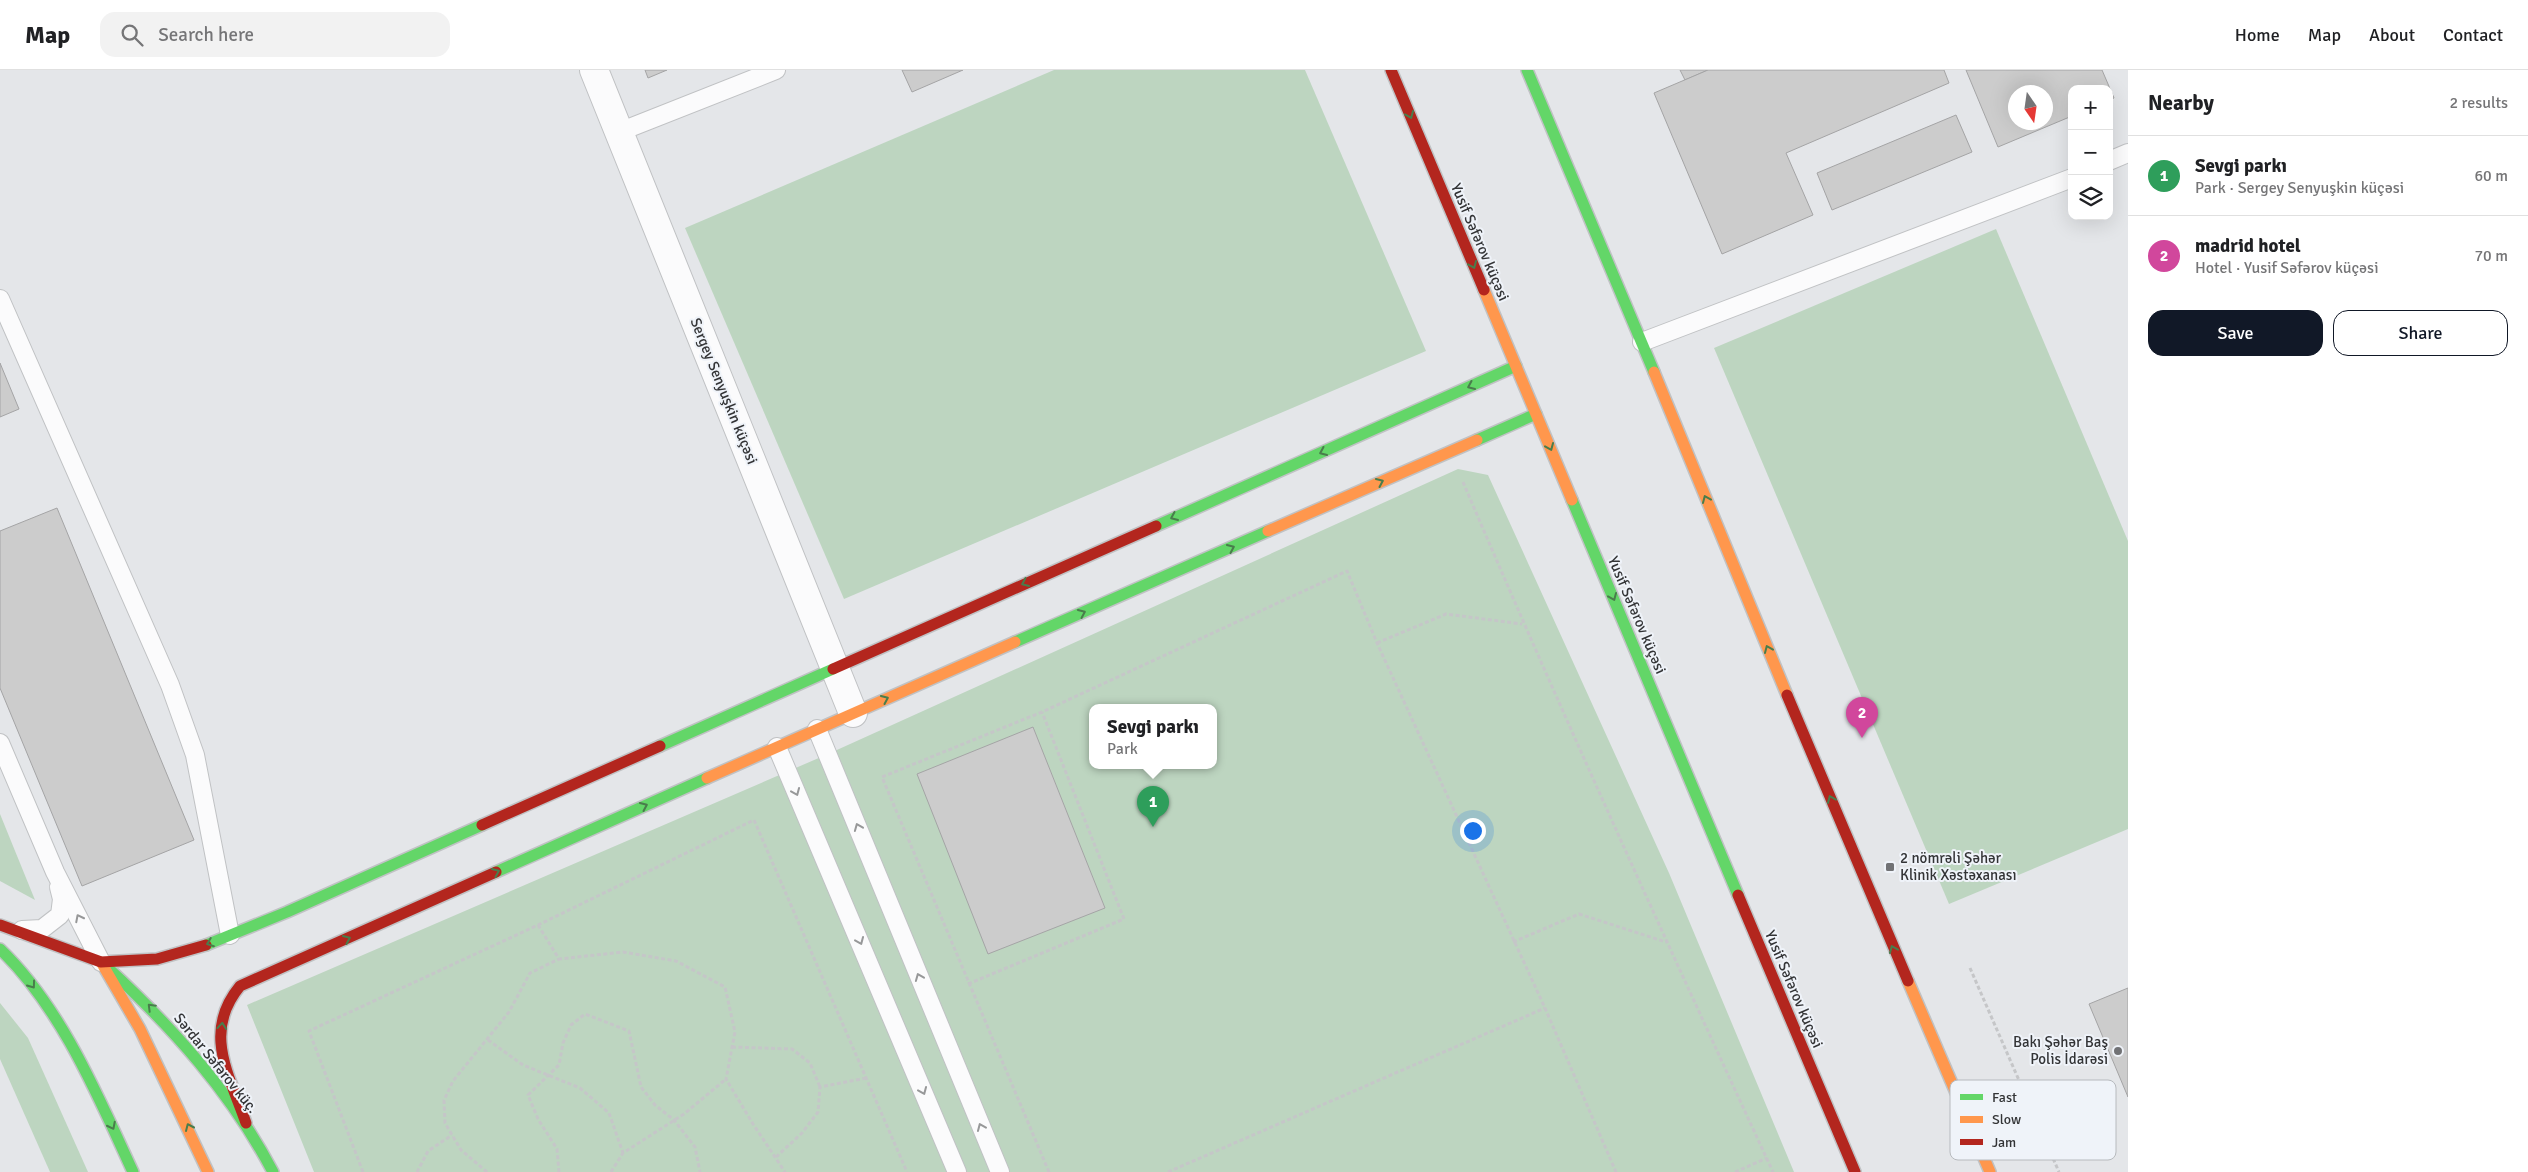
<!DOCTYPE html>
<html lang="en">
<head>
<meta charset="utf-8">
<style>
  body { margin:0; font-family:Signika,sans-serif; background:#f2f2f2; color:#202124 }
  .controls { position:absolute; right:15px; top:15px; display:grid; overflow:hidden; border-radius:10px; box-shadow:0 5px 20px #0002 }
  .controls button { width:45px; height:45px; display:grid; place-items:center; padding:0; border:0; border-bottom:1px solid #e0e0e0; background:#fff; color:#202124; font:25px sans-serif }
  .compass { position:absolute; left:2008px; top:15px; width:45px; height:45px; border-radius:50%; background:#fff; box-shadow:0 5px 20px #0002; rotate:167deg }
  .you { position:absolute; left:1472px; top:760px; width:18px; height:18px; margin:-12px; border:4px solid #fff; border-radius:50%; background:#1a73e8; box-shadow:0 0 0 8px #1a73e833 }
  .badge { display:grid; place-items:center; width:32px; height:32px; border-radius:50%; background:#111827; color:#fff; font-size:16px; font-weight:700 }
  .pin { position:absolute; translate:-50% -41px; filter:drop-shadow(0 1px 2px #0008) }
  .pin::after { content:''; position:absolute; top:26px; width:18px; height:15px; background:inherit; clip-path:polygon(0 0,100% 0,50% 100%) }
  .popup { position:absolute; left:1089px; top:634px; width:128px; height:65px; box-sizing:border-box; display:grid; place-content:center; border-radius:10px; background:#fff; filter:drop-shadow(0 1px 4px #0005); font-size:16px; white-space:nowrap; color:#757577 }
  .popup b { font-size:19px; color:#202124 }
  .popup::after { content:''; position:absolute; left:50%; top:100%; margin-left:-10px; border:10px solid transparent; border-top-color:#fff }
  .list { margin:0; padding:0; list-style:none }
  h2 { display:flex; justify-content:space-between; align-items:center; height:65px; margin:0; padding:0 20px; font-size:21px }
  h2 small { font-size:16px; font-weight:400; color:#757577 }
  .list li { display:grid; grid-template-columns:32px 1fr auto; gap:15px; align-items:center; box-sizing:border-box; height:80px; padding:0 20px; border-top:1px solid #e0e0e0 }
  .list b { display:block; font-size:19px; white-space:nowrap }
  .list p { margin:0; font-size:16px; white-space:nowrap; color:#757577 }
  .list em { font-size:16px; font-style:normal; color:#757577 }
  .actions { display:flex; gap:10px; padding:15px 20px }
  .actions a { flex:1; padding:11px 0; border:1px solid #111827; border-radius:15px; text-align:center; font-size:18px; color:#111827 }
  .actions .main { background:#111827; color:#fff }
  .icon { flex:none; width:28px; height:28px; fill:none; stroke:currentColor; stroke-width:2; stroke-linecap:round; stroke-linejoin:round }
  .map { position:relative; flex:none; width:2128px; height:1102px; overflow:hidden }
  header { display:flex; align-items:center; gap:30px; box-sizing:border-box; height:70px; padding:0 25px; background:#fff; border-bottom:1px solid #e0e0e0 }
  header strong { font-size:24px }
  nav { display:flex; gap:28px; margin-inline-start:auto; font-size:18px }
  .search { width:350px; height:45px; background:#f2f2f2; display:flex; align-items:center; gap:12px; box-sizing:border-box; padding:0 18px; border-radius:15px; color:#757577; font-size:19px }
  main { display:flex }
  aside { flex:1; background:#fff }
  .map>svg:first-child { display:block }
</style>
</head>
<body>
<header>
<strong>Map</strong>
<div class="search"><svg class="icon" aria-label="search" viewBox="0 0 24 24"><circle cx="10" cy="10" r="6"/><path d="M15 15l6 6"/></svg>Search here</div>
<nav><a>Home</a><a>Map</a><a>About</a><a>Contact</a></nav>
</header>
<main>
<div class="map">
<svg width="2128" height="1102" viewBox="0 0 2128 1102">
  <rect width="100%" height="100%" fill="#e4e6e9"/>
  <g fill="#bdd5c0" fill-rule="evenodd">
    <polygon points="1054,0 1305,0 1426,281 844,529 685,158"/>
    <polygon points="1996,159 2128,471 2128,759 1949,834 1714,278"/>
    <path d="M1458 399 1488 405 1669 803 1794 1102H314L247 935 828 684ZM1093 638H1213V696H1093Z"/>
    <polygon points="0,744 35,830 0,811"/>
    <polygon points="0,933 28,968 88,1102 50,1102 0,989"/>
  </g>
  <g fill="#ccc" stroke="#a4a4a5" fill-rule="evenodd">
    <polygon points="645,0 667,0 648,8"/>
    <polygon points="902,0 963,0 912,22"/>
    <polygon points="1680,0 1708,0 1685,10"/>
    <polygon points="1708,0 1944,0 1949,13 1786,83 1813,145 1722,184 1654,23"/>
    <path d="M1966 0H2102L2114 28 2109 30V19H2072V46L1998 77ZM2016 22H2046V52H2016Z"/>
    <polygon points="1956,45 1972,82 1832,140 1817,103"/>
    <polygon points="0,293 19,339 0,347"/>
    <polygon points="57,438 194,770 82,816 0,618 0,461"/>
    <polygon points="1033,657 1105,838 988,884 917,704"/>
    <polygon points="2128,918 2128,1027 2089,934"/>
  </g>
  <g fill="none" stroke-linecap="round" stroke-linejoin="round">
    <defs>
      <g id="lane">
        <polyline points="619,62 776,0"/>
        <polyline points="2109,91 2128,83"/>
        <polyline points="0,229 170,615 195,685 230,865"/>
        <polyline points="1642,272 2072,108"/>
        <polyline points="817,659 1000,1102"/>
        <polyline points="0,673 55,802 101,892"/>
        <polyline points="777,677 957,1102"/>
        <polyline points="22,860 42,859 60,845 62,829 59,817"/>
      </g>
      <polyline id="street" points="594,0 853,643"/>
      <g id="fast">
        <polyline points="1527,0 1654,302"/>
        <polyline points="1477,370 1536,344"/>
        <polyline points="1572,430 1738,825"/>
        <polyline points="1156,456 1516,296"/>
        <polyline points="1015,572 1268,461"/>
        <polyline points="660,676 833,599"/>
        <polyline points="496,802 707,708"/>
        <polyline points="206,875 287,842 482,755"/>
        <path d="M0 879C61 937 98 1026 133 1102"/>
        <path d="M107 897C173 958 231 1022 273 1102"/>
      </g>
      <g id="slow">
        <polyline points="1484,220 1572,430"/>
        <polyline points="1654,302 1787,625"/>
        <polyline points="1268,461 1477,370"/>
        <polyline points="707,708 1015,572"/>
        <polyline points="101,892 140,959 208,1102"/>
        <polyline points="1908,911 1990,1102"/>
      </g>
      <g id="jam">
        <polyline points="1391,0 1484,220"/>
        <polyline points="833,599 1156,456"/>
        <polyline points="1787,625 1908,911"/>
        <polyline points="482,755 660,676"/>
        <polyline points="1738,825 1855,1102"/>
        <polyline points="0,855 101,892 157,889 206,875"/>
        <path d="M246 1053C229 1004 202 962 240 916L496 802"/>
      </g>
    </defs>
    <use href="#lane" stroke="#c0c2c4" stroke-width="20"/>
    <use href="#street" stroke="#c0c2c4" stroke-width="30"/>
    <use href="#fast" stroke="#c0c2c4" stroke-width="14"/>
    <use href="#slow" stroke="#c0c2c4" stroke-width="14"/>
    <use href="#jam" stroke="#c0c2c4" stroke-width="14"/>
    <g stroke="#c5c6c8" stroke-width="3" stroke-dasharray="4 2.5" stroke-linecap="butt">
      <path d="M1463 412C1562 644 1667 873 1773 1102"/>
      <polyline points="1377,573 1446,544 1522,554"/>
      <polyline points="538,855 559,889 623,882 676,891 725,917 735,962 726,1009 753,1054 785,1102"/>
      <polyline points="1513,872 1579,844 1666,872"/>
      <polyline points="1970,898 2059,1102"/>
      <polyline points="968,914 1124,849 1042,642"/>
      <polyline points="488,970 523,995 580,1018 609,1043 623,1083"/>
      <polyline points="732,977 792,979 810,993 820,1017"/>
      <polyline points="776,1087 802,1063 818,1042 820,1017 866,1008"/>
      <polyline points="363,1102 309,961 538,855 754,750 907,1102"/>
      <polyline points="417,1102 428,1081 452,1065"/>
      <polyline points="487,1102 461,1080 445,1053 444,1030 453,1011 509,942 530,903 559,889"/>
      <polyline points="559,1102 557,1079 538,1049 528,1025 559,995 563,973 571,955 585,944 629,961 641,1017 655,1035 674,1050 695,1077 700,1102"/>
      <polyline points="611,1102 623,1083 684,1044 726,1009"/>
      <polyline points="1049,1102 882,707 1042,642 1347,501 1377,573 1545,938 1616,1102"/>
      <polyline points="1168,1102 1545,938"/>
      <polyline points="1735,1102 1767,1088"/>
    </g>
    <use href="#lane" stroke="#fbfbfc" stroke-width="18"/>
    <use href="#street" stroke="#fbfbfc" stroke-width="28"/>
    <use href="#fast" stroke="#63d668" stroke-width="11"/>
    <use href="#slow" stroke="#ff974d" stroke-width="11"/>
    <use href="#jam" stroke="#b3261e" stroke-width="11"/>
  </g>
  <defs><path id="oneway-chevron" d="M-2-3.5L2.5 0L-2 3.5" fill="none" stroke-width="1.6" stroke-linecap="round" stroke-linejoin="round" transform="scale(1.25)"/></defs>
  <g stroke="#497d4c">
    <use href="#oneway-chevron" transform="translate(1410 45) rotate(67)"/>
    <use href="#oneway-chevron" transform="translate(1473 195) rotate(67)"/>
    <use href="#oneway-chevron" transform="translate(1471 316) rotate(156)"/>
    <use href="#oneway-chevron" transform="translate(1550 377) rotate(67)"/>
    <use href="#oneway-chevron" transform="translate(1323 382) rotate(156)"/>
    <use href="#oneway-chevron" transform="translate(1380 412) rotate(-24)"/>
    <use href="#oneway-chevron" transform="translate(1706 429) rotate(-113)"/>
    <use href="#oneway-chevron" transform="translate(1174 447) rotate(156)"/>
    <use href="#oneway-chevron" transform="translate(1231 478) rotate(-24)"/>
    <use href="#oneway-chevron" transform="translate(1025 513) rotate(156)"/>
    <use href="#oneway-chevron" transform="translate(1613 527) rotate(67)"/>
    <use href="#oneway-chevron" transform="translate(1082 543) rotate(-24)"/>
    <use href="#oneway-chevron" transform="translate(1768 579) rotate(-113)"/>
    <use href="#oneway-chevron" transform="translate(885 629) rotate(-24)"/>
    <use href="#oneway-chevron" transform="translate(1831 729) rotate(-113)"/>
    <use href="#oneway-chevron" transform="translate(644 736) rotate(-24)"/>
    <use href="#oneway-chevron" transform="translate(496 802) rotate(-24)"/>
    <use href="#oneway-chevron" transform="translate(347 869) rotate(-24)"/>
    <use href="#oneway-chevron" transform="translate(210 873) rotate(159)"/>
    <use href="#oneway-chevron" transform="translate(1893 879) rotate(-113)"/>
    <use href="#oneway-chevron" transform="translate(32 915) rotate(54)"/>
    <use href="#oneway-chevron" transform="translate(151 937) rotate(-135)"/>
    <use href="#oneway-chevron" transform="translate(222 956) rotate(-85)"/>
    <use href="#oneway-chevron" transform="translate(112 1056) rotate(63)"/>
    <use href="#oneway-chevron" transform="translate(189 1057) rotate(-114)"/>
  </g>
  <g stroke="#979899">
    <use href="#oneway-chevron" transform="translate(796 722) rotate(67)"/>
    <use href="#oneway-chevron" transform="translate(858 757) rotate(-112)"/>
    <use href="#oneway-chevron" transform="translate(79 848) rotate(-117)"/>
    <use href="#oneway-chevron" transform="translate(860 871) rotate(67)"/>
    <use href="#oneway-chevron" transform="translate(919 907) rotate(-112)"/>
    <use href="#oneway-chevron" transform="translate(923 1021) rotate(67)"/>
    <use href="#oneway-chevron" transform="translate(981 1057) rotate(-113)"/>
  </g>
  <g fill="#717275" stroke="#eff3f9" stroke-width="2">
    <rect x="1885" y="792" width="10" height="10" rx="2.5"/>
    <circle cx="2118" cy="981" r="5"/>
  </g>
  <g text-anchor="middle" stroke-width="4" stroke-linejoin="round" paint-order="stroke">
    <g font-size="15" fill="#333436" stroke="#eff3f9">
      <text transform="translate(1480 172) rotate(67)" y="5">Yusif Səfərov küçəsi</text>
      <text transform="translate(724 321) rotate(68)" y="5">Sergey Senyuşkin küçəsi</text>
      <text transform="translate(1637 545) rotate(67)" y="5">Yusif Səfərov küçəsi</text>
      <text transform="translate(1794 919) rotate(67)" y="5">Yusif Səfərov küçəsi</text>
      <text transform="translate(216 993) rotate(51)" y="5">Sərdar Səfərov küç.</text>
    </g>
    <g font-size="15" fill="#333436" stroke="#eff3f9" text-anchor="start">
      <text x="1900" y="793">2 nömrəli Şəhər<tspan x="1900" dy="17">Klinik Xəstəxanası</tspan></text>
      <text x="2108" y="977" text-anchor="end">Bakı Şəhər Baş<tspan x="2108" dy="17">Polis İdarəsi</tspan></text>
    </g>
  </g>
  <rect x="1950" y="1010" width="166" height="80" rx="8" fill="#eff3f9" stroke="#b7babe" stroke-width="1"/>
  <rect x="1960" y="1024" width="23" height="6" fill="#63d668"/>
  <rect x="1960" y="1046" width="23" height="7" fill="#ff974d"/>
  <rect x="1960" y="1069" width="23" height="6" fill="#b3261e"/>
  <g font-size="14" fill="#333436">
    <text x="1992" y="1032">Fast</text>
    <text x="1992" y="1054">Slow</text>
    <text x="1992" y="1077">Jam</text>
  </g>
</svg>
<div class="controls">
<button>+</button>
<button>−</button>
<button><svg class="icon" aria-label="layers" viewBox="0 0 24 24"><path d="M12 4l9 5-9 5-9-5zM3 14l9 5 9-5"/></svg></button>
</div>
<svg class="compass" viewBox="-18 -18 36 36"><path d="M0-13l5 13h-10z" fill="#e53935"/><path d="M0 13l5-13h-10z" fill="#757577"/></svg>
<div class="you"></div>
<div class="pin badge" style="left:1153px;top:757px;background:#2e9e5b">1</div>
<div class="popup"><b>Sevgi parkı</b>Park</div>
<div class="pin badge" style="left:1862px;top:668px;background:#d1479c">2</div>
</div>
<aside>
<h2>Nearby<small>2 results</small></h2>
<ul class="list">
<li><span class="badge" style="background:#2e9e5b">1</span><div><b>Sevgi parkı</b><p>Park · Sergey Senyuşkin küçəsi</p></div><em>60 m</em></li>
<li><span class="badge" style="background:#d1479c">2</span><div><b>madrid hotel</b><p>Hotel · Yusif Səfərov küçəsi</p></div><em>70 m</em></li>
</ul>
<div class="actions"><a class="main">Save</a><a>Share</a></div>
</aside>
</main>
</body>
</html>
